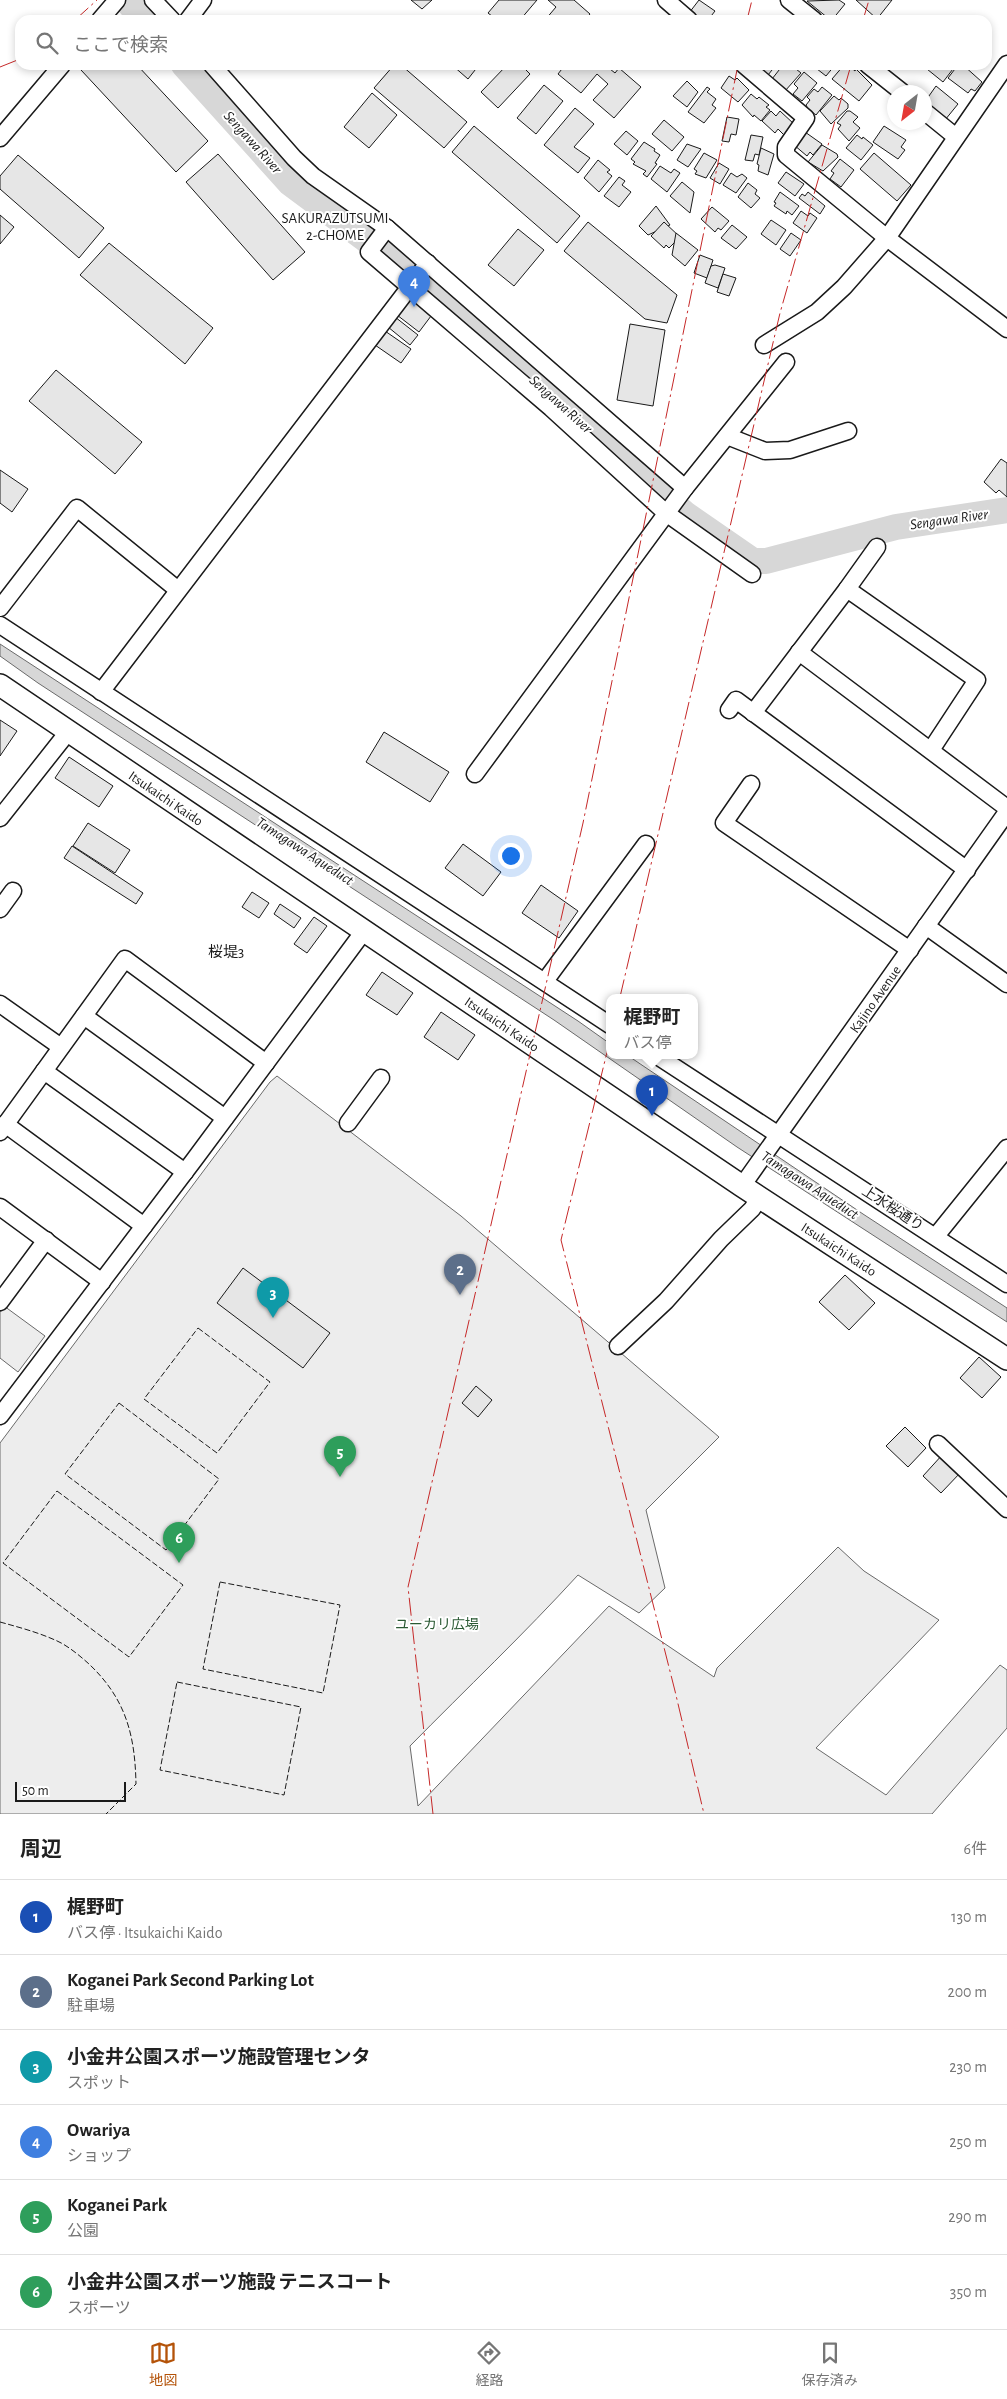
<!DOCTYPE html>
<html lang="ja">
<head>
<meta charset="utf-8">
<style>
  body { margin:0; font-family:"Alegreya Sans","Noto Sans JP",sans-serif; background:#f2f2f2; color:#222 }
  .compass { position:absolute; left:887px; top:85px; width:45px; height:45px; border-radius:50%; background:#fff; box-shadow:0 2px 8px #0003; rotate:211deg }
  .scale { position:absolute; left:15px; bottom:12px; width:111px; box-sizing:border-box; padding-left:5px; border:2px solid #1a1a1a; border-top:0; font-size:14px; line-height:18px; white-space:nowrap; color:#1a1a1a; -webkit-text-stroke:4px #fff; paint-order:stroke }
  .you { position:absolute; left:510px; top:855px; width:18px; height:18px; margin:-12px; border:4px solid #fff; border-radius:50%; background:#1a73e8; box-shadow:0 0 0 8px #1a73e833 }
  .badge { display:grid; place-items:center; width:32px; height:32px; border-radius:50%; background:#b45309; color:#fff; font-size:16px; font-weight:700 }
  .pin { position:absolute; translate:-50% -41px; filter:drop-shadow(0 1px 2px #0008) }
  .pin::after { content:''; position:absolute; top:26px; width:18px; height:15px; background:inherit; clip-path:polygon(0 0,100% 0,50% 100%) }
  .popup { position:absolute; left:606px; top:994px; width:92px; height:65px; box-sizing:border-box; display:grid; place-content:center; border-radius:10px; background:#fff; filter:drop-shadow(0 1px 4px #0005); font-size:16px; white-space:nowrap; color:#767676 }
  .popup b { font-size:19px; color:#222 }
  .popup::after { content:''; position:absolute; left:50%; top:100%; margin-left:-10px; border:10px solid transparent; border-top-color:#fff }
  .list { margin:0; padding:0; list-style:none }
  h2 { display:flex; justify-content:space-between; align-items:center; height:65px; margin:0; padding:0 20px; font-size:21px }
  h2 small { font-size:16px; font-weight:400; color:#767676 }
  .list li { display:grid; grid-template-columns:32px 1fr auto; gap:15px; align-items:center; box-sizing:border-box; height:75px; padding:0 20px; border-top:1px solid #e0e0e0 }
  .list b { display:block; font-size:19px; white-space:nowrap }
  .list p { margin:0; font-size:16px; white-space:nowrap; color:#767676 }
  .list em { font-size:16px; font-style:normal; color:#767676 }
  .icon { flex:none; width:28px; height:28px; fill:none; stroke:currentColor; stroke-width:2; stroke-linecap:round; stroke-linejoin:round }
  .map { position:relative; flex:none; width:1007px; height:1814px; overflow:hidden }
  .search { position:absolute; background:#fff; box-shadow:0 2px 8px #0003; left:15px; right:15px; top:15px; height:55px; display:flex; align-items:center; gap:12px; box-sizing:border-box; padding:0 18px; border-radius:15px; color:#767676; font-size:19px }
  .sheet { height:515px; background:#fff }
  nav { display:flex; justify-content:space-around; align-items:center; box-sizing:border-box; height:70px; border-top:1px solid #e0e0e0; background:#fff; font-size:14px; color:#767676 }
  nav a { display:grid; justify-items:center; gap:2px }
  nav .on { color:#b45309 }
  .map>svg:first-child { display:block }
</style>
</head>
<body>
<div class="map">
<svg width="1007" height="1814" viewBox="0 0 1007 1814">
  <rect width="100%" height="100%" fill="#fff"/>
  <g fill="#ededed" stroke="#6a6a6a">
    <path d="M277 1076 461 1216 719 1437 646 1510 665 1588 639 1613 578 1575C524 1634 466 1689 410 1746L418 1806 609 1606 714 1677 717 1668 838 1547 864 1571 939 1620 816 1748 886 1795 1000 1665 1007 1670V1728L932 1814H0V1443L270 1082Z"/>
    <polygon points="4,1306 45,1336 18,1372 0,1358 0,1312"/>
  </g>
  <polygon fill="#d7d7d7" stroke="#6a6a6a" points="0,644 578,1021 609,1043 610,1055 627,1055 863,1214 1007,1308 1007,1322 737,1147 554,1020 38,683 0,656"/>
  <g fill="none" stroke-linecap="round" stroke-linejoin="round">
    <g stroke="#d7d7d7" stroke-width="26">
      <polyline points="126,0 144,20"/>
      <polyline points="184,65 290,183 364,238 507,356 685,514 753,561 766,561 896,527 1007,510"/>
    </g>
  </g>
  <g fill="#e6e6e6" stroke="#1a1a1a">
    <polygon points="411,0 432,0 422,9"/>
    <polygon points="499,0 537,0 520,20 497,20 488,13"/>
    <polygon points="548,0 574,0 590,14 585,20 545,20 556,7"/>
    <polygon points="699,0 715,11 708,20 699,20 689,13"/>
    <polygon points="839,0 845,4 832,20 827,20 828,18 807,1"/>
    <polygon points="856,0 892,0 877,19"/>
    <polygon points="87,65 137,65 208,141 176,172 81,70"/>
    <polygon points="394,65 401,65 467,122 444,148 374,88"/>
    <polygon points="452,65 479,65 468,79"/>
    <polygon points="507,65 526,65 527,66 525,69 530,74 498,108 481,92"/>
    <polygon points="565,65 605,65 615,73 619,68 641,87 614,118 593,100 608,84 597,74 581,93 558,74"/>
    <polygon points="751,65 776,65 768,75"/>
    <polygon points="783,65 788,69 791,65 801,73 785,91 772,79"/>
    <polygon points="812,65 835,65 826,76"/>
    <polygon points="844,65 848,65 855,71 856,69 872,85 859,101 832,79"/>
    <polygon points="922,65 956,65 943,82"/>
    <polygon points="958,65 963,65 982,82 975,91 971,89 968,93 948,78"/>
    <polygon points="804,72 817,83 802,101 793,94 798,88 794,84"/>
    <polygon points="729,76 735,80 737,78 749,90 738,102 721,88"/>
    <polygon points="687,81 698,92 687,107 673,96"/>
    <polygon points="544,85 563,101 536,134 517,118"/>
    <polygon points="936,86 958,104 945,120 924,103"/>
    <polygon points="707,87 710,89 707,92 716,99 712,105 716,108 704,123 688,112"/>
    <polygon points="822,87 832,95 816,115 808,109 806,105 810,100 807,97 814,89 818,92"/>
    <polygon points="372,93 397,115 369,148 344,127"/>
    <polygon points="751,94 757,99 759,97 769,105 766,107 770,110 761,121 754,115 753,117 742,105"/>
    <polygon points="834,96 839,100 841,98 848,104 848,108 831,124 820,111"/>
    <polygon points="575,108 594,124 574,147 590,158 578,173 544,145"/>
    <polygon points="771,111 776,116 780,111 794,124 784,135 778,129 775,133 762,121"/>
    <polygon points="847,111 850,111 858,117 853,122 860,128 849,141 838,129 841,125 837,123"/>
    <polygon points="727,117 739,119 736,135 731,134 729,142 722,141"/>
    <polygon points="664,120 684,137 672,151 652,134"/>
    <polygon points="474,126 580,216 557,243 452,152"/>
    <polygon points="884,126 906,140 901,147 905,150 898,159 873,142"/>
    <polygon points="626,131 638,141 627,155 614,144"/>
    <polygon points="805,132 822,144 813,155 810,152 807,156 794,145"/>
    <polygon points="751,135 763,137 759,155 755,154 753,161 745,160"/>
    <polygon points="857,135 862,139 863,137 873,145 861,160 846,148"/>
    <polygon points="644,142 655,149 654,151 660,155 655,163 657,164 647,177 643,174 646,171 633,164 635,162 631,159"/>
    <polygon points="687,144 701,149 688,167 677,160"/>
    <polygon points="822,145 837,154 838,157 823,171 808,162"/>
    <polygon points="761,148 774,154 768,175 758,171 759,165 757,164"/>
    <polygon points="704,153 717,160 706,178 695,174 697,171 694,169"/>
    <polygon points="874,153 911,185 897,201 860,169"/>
    <polygon points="218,154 305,252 273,280 186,182"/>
    <polygon points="18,155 104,228 79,258 0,189 0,176"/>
    <polygon points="840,159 854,170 841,187 830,179 834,173 831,171"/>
    <polygon points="598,160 610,170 607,172 612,176 599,192 584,178"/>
    <polygon points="719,163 729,169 720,184 710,178"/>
    <polygon points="660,166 671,173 674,169 680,173 667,192 651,179"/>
    <polygon points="786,172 804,184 795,196 778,183"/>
    <polygon points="731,173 737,177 742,174 747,178 736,193 723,185"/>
    <polygon points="619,177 625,181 622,185 631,192 619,207 604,196"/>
    <polygon points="682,182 694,192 690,213 670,196"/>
    <polygon points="748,183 757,190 755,194 760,198 751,208 738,197"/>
    <polygon points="780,192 799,206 792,215 787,211 786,214 774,206 776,203 774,202"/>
    <polygon points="808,192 825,206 820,214 799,198 802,194 805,196"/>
    <polygon points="656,206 670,225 648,235 639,226"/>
    <polygon points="712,207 729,221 721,230 718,228 715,232 701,219"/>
    <polygon points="801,211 808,216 810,213 817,218 807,233 793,223"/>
    <polygon points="0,215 14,227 0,244"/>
    <polygon points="771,220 786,230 776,245 761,234"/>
    <polygon points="588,222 677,295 667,323 645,319 564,251"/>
    <polygon points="664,222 680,237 669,248 666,245 664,248 651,236"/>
    <polygon points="732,225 747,237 736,249 721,238"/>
    <polygon points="518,229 544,250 514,286 488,265"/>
    <polygon points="676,233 698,250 685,266 672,255"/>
    <polygon points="791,233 801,240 790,256 780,249"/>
    <polygon points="109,243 213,328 185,364 80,275"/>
    <polygon points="700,255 713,260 707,278 694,273"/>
    <polygon points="715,265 725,268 718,288 705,283 711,266"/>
    <polygon points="723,274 736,278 729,296 717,292"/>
    <polygon points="413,295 434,312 419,332 397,315"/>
    <polygon points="395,317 418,335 410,345 388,327"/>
    <polygon points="630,324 665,330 653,406 617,400"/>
    <polygon points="385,331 411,349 401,363 375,345"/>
    <polygon points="56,370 142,442 115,474 29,401"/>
    <polygon points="1001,459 1007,463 1007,497 999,490 996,493 984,482"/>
    <polygon points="0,470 28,489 12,512 0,503"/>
    <polygon points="0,720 17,731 0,756"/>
    <polygon points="384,732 449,772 430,802 366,762"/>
    <polygon points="69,757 113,786 99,807 55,778"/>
    <polygon points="88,823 130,850 115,873 73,846"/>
    <polygon points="463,844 501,872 483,896 445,868"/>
    <polygon points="72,846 143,893 136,904 64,858"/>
    <polygon points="541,885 578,911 559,938 522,913"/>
    <polygon points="252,892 269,903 259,918 242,907"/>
    <polygon points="280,904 301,918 294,928 274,914"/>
    <polygon points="314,917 327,926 307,953 294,944"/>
    <polygon points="382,972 413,993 397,1015 366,995"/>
    <polygon points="441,1012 475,1035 458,1060 424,1037"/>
    <polygon points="243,1268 330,1333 303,1368 217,1303"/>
    <polygon points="845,1275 875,1303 849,1330 819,1302"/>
    <polygon points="979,1357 1001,1377 982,1398 960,1378"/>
    <polygon points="476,1386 492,1400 478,1417 462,1403"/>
    <polygon points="905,1427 926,1448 908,1467 886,1446"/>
    <polygon points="943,1454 961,1472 941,1493 923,1476"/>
  </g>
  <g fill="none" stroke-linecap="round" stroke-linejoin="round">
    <defs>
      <g id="minor">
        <polyline points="153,0 172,20"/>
        <polyline points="666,0 689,20"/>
        <polyline points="789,0 814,20"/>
        <polyline points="100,20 117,0"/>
        <polyline points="188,20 203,0"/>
        <polyline points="212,65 294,158 313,176 387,228 685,488"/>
        <polyline points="744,65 806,118 786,147 786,155 887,238 1007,329"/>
        <polyline points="868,65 902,92"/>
        <polyline points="924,111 956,137"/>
        <polyline points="0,138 62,65"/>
        <polyline points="387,228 369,252 551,408 666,513 752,574"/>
        <polyline points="764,345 817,312 844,287 887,238 1007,64"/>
        <polyline points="727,436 765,451 790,450 848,431"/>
        <polyline points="847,589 877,547"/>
        <polyline points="0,608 77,508 178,590"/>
        <polyline points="0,625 610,1025"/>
        <polyline points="799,652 1007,808"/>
        <polyline points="101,692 428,263"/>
        <polyline points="729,710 736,700 967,870"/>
        <polyline points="753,713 847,589 977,680 931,750"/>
        <polyline points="475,774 685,488 786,362"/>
        <polyline points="751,784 724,823 910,950"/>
        <polyline points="0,818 68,732"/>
        <polyline points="0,909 13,891"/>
        <polyline points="926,926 1007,984"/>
        <polyline points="545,981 646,844"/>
        <polyline points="0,1004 61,1047"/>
        <polyline points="84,1016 225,1118"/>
        <polyline points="656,1055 1007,1284"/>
        <polyline points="44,1071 185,1172"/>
        <polyline points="348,1123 381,1078"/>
        <polyline points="5,1124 144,1226"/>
        <polyline points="0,1132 125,959 266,1063"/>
        <polyline points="742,1186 1007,812"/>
        <polyline points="0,1207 102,1282"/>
        <polyline points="936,1236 1007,1148"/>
        <polyline points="0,1302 46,1240"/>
        <polyline points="618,1346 666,1301 721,1239 752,1209 760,1197"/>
        <polyline points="0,1416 194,1160 364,931"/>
        <polyline points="938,1444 1007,1509"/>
      </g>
      <polyline id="major" points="0,685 742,1186 1007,1359"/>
    </defs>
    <use href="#minor" stroke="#1a1a1a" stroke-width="19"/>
    <use href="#major" stroke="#1a1a1a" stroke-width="24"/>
    <use href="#minor" stroke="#fff" stroke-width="16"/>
    <use href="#major" stroke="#fff" stroke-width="21"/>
    <g stroke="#1a1a1a" stroke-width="1" stroke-dasharray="6 2.5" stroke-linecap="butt">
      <polygon points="198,1328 270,1382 217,1453 144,1399"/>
      <polygon points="119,1403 219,1479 166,1550 65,1474"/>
      <polygon points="57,1491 183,1585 129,1657 3,1563"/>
      <polygon points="220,1582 340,1605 323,1693 203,1669"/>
      <path d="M0 1622C18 1627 37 1632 55 1640 67 1645 79 1655 89 1664 126 1699 135 1735 136 1784L106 1814"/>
      <polygon points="177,1682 301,1707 284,1795 160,1770"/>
    </g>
    <g stroke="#c62828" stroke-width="1" stroke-dasharray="18 4 2.5 4" stroke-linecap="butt">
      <polyline points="75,20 97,0"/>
      <polyline points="747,20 752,0"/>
      <polyline points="863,20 869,0"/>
      <polyline points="0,67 20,59"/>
      <polyline points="620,997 780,313 851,65"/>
      <polyline points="610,1040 561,1240 675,1691 704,1814"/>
      <polyline points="433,1814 408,1587 583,823 738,65"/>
    </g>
  </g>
  <g text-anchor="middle" stroke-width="4" stroke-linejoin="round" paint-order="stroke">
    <g font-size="14" fill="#1a1a1a" stroke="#fff">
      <text transform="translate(166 798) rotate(34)" y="5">Itsukaichi Kaido</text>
      <text transform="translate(875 999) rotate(-55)" y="5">Kajino Avenue</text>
      <text transform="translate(502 1024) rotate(34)" y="5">Itsukaichi Kaido</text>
      <text transform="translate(893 1208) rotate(33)" y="5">上水桜通り</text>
      <text transform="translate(839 1249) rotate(33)" y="5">Itsukaichi Kaido</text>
    </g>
    <g font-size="14" fill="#2b5a34" stroke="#fff">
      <text x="437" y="1629">ユーカリ広場</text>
    </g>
    <g font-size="15" font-style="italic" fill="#1a1a1a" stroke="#fff">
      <text transform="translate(253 142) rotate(48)" y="5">Sengawa River</text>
      <text transform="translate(561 404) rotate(42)" y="5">Sengawa River</text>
      <text transform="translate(949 519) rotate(-8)" y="5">Sengawa River</text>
      <text transform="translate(305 851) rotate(33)" y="5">Tamagawa Aqueduct</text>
      <text transform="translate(810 1185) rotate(33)" y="5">Tamagawa Aqueduct</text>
    </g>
    <g font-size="15" fill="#1a1a1a" stroke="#fff">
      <text x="335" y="223">SAKURAZUTSUMI<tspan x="335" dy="17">2-CHOME</tspan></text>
      <text x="226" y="957">桜堤3</text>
    </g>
  </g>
</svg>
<svg class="compass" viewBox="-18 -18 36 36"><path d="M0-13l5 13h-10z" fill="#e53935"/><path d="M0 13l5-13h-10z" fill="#767676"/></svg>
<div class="scale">50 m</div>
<div class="you"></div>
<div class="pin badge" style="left:652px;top:1116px;background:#1a4fb4">1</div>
<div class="popup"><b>梶野町</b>バス停</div>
<div class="pin badge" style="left:460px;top:1295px;background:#5c6f8a">2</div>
<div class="pin badge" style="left:273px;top:1318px;background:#0f9aa8">3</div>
<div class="pin badge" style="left:414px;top:307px;background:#3f7fe0">4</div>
<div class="pin badge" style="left:340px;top:1477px;background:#2e9e5b">5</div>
<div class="pin badge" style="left:179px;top:1563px;background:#2e9e5b">6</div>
<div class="search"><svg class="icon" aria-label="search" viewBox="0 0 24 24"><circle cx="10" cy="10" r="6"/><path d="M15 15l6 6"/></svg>ここで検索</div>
</div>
<section class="sheet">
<h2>周辺<small>6件</small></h2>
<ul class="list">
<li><span class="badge" style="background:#1a4fb4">1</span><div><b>梶野町</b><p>バス停 · Itsukaichi Kaido</p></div><em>130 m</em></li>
<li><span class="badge" style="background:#5c6f8a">2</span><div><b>Koganei Park Second Parking Lot</b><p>駐車場</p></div><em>200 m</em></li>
<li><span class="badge" style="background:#0f9aa8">3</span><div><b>小金井公園スポーツ施設管理センタ</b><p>スポット</p></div><em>230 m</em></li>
<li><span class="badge" style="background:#3f7fe0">4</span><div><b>Owariya</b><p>ショップ</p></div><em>250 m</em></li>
<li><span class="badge" style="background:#2e9e5b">5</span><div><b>Koganei Park</b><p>公園</p></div><em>290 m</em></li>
<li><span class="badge" style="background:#2e9e5b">6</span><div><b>小金井公園スポーツ施設 テニスコート</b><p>スポーツ</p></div><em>350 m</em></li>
</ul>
</section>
<nav>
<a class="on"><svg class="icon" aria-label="map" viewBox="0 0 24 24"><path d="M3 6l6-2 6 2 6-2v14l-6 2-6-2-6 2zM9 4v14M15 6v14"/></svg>地図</a>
<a><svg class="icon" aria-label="directions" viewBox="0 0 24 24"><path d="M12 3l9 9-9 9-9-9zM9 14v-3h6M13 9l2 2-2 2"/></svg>経路</a>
<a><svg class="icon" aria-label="saved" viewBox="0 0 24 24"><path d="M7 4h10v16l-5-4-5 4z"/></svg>保存済み</a>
</nav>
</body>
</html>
